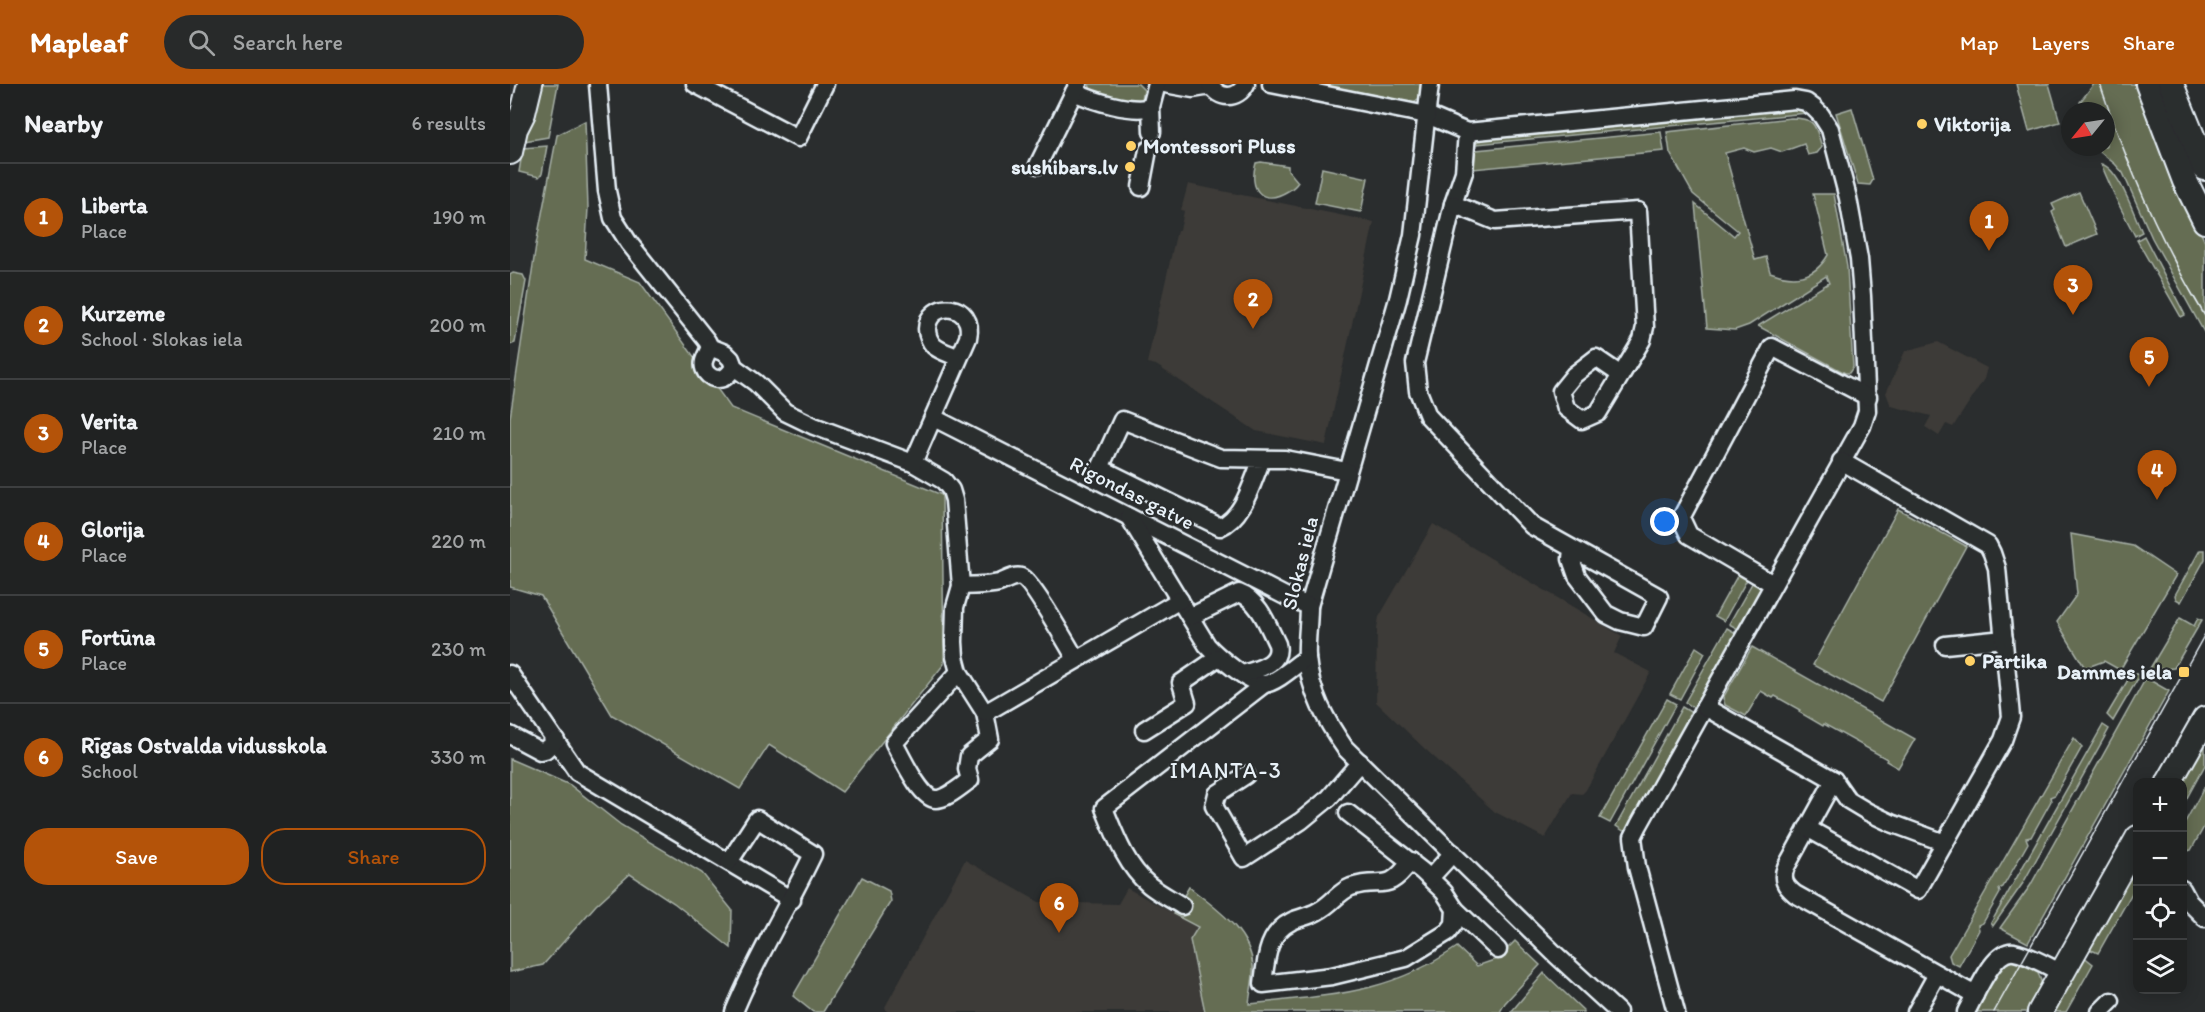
<!DOCTYPE html>
<html lang="en">
<head>
<meta charset="utf-8">
<style>
  body { margin:0; font-family:Itim,sans-serif; background:#282a2a; color:#f1f3f6 }
  .controls { position:absolute; right:18px; bottom:18px; display:grid; overflow:hidden; border-radius:12px; box-shadow:0 3px 15px #0003 }
  .controls button { width:54px; height:54px; display:grid; place-items:center; padding:0; border:0; border-bottom:2px solid #3d3f40; background:#202222; color:#f1f3f6; font:30px sans-serif }
  .compass { position:absolute; left:1551px; top:18px; width:54px; height:54px; border-radius:50%; background:#202222; box-shadow:0 3px 15px #0003; rotate:240deg }
  .you { position:absolute; left:1155px; top:438px; width:21px; height:21px; margin:-15px; border:4px solid #fff; border-radius:50%; background:#1a73e8; box-shadow:0 0 0 9px #1a73e833 }
  .badge { display:grid; place-items:center; width:39px; height:39px; border-radius:50%; background:#b45309; color:#fff; font-size:20px; font-weight:700 }
  .pin { position:absolute; translate:-50% -50px; filter:drop-shadow(0 2px 3px #0008) }
  .pin::after { content:''; position:absolute; top:32px; width:21px; height:18px; background:inherit; clip-path:polygon(0 0,100% 0,50% 100%) }
  .list { margin:0; padding:0; list-style:none }
  h2 { display:flex; justify-content:space-between; align-items:center; height:78px; margin:0; padding:0 24px; font-size:26px }
  h2 small { font-size:20px; font-weight:400; color:#a2a4a5 }
  .list li { display:grid; grid-template-columns:39px 1fr auto; gap:18px; align-items:center; box-sizing:border-box; height:108px; padding:0 24px; border-top:2px solid #3d3f40 }
  .list b { display:block; font-size:22px; white-space:nowrap }
  .list p { margin:0; font-size:20px; white-space:nowrap; color:#a2a4a5 }
  .list em { font-size:20px; font-style:normal; color:#a2a4a5 }
  .actions { display:flex; gap:12px; padding:18px 24px }
  .actions a { flex:1; padding:14px 0; border:2px solid #b45309; border-radius:24px; text-align:center; font-size:21px; color:#b45309 }
  .actions .main { background:#b45309; color:#fff }
  .icon { flex:none; width:33px; height:33px; fill:none; stroke:currentColor; stroke-width:2; stroke-linecap:round; stroke-linejoin:round }
  .map { position:relative; flex:none; width:1695px; height:928px; overflow:hidden }
  header { display:flex; align-items:center; gap:36px; box-sizing:border-box; height:84px; padding:0 30px; background:#b45309; color:#fff }
  header strong { font-size:28px }
  nav { display:flex; gap:33px; margin-inline-start:auto; font-size:21px }
  .search { width:420px; height:54px; background:#282a2a; display:flex; align-items:center; gap:15px; box-sizing:border-box; padding:0 21px; border-radius:33px; color:#a2a4a5; font-size:22px }
  main { display:flex }
  aside { flex:1; background:#202222 }
  .map>svg:first-child { display:block }
</style>
</head>
<body>
<header>
<strong>Mapleaf</strong>
<div class="search"><svg class="icon" aria-label="search" viewBox="0 0 24 24"><circle cx="10" cy="10" r="6"/><path d="M15 15l6 6"/></svg>Search here</div>
<nav><a>Map</a><a>Layers</a><a>Share</a></nav>
</header>
<main>
<aside>
<h2>Nearby<small>6 results</small></h2>
<ul class="list">
<li><span class="badge">1</span><div><b>Liberta</b><p>Place</p></div><em>190 m</em></li>
<li><span class="badge">2</span><div><b>Kurzeme</b><p>School · Slokas iela</p></div><em>200 m</em></li>
<li><span class="badge">3</span><div><b>Verita</b><p>Place</p></div><em>210 m</em></li>
<li><span class="badge">4</span><div><b>Glorija</b><p>Place</p></div><em>220 m</em></li>
<li><span class="badge">5</span><div><b>Fortūna</b><p>Place</p></div><em>230 m</em></li>
<li><span class="badge">6</span><div><b>Rīgas Ostvalda vidusskola</b><p>School</p></div><em>330 m</em></li>
</ul>
<div class="actions"><a class="main">Save</a><a>Share</a></div>
</aside>
<div class="map">
<svg width="1695" height="928" viewBox="0 0 1695 928">
  <rect width="100%" height="100%" fill="#2a2d2e"/>
  <filter id="ink" filterUnits="userSpaceOnUse"><feTurbulence type="fractalNoise" baseFrequency=".0167" numOctaves="2"/><feDisplacementMap in="SourceGraphic" scale="12" xChannelSelector="R" yChannelSelector="G"/><feConvolveMatrix kernelMatrix="1 2 1 2 8 2 1 2 1" color-interpolation-filters="sRGB"/></filter>
  <g filter="url(#ink)">
    <g fill="#3c3a37">
      <polygon points="678,100 864,138 816,361 746,347 646,281 637,279 667,146 670,146 674,127 671,126"/>
      <polygon points="1428,258 1477,284 1474,295 1443,343 1436,340 1429,352 1415,343 1421,332 1381,322 1376,309 1395,267"/>
      <polygon points="923,440 1112,552 1104,569 1141,588 1076,706 1072,710 1062,709 1035,754 985,728 915,665 866,618 867,545 869,533"/>
      <polygon points="455,776 529,818 608,820 617,804 688,843 680,856 695,928 377,928 375,923"/>
    </g>
    <g fill="#656d53" stroke="#a6afa6" stroke-width="1.5">
      <polygon points="29,0 48,0 38,53 14,57"/>
      <polygon points="579,0 628,0 634,6 632,15 625,19 581,7"/>
      <path d="M809 0H913C912 8 911 14 904 19Z"/>
      <polygon points="1506,0 1539,0 1550,38 1519,47"/>
      <polygon points="1584,0 1626,0 1632,12 1663,89 1695,158 1695,250 1642,154 1613,89 1605,80 1590,68 1587,63 1596,63 1596,27 1573,27 1570,18"/>
      <polygon points="1286,24 1297,29 967,60 966,56"/>
      <polygon points="1342,24 1363,96 1360,101 1348,100 1326,29"/>
      <path d="M1281 34C1306 34 1305 41 1312 63L1307 69 1298 71 1294 60 1272 68 1261 64 1244 68 1234 64 1215 69 1245 176 1256 173 1260 188C1284 197 1304 195 1318 171L1303 110H1324L1337 183 1343 283 1339 289H1335L1248 242 1319 199 1316 192 1239 241 1225 246 1197 244 1185 120 1224 152 1228 147 1183 110 1160 69 1157 48Z"/>
      <polygon points="75,37 78,124 75,175 130,198 221,324 432,411 434,580 332,708 259,661 230,705 102,631 31,512 0,503 0,334 26,161 47,51"/>
      <polygon points="1151,48 1154,67 963,85 966,66"/>
      <polygon points="37,62 32,90 29,93 9,88 13,64"/>
      <path d="M751 78 778 82V86L788 98C785 103 783 104 778 107 752 123 738 105 746 79Z"/>
      <path d="M1591 80C1609 84 1624 131 1632 148L1625 152 1607 117Z"/>
      <polygon points="812,84 858,94 851,128 805,119"/>
      <polygon points="1569,108 1587,150 1556,163 1542,128 1545,126 1542,120"/>
      <polygon points="1634,152 1675,231 1671,233 1627,156"/>
      <polygon points="3,189 13,191 16,197 5,259 0,261 0,191"/>
      <polygon points="1388,425 1456,462 1371,618 1303,581"/>
      <polygon points="1561,450 1623,462 1666,491 1610,586 1594,577 1575,584 1547,538 1567,510"/>
      <polygon points="1690,466 1695,466 1695,475 1671,518 1666,515 1665,511"/>
      <polygon points="1231,485 1240,490 1214,537 1205,532"/>
      <polygon points="1245,494 1254,499 1228,545 1219,540"/>
      <polygon points="1670,534 1684,542 1688,534 1692,536 1664,584 1639,586"/>
      <polygon points="1217,544 1226,549 1184,624 1175,618"/>
      <polygon points="1186,563 1195,569 1170,615 1160,610"/>
      <polygon points="1242,563 1405,655 1388,684 1376,677 1377,675 1314,640 1313,642 1289,628 1290,626 1265,612 1263,614 1251,607 1236,632 1215,621 1213,614"/>
      <polygon points="1622,589 1630,591 1603,637 1597,631"/>
      <polygon points="1636,594 1659,607 1518,859 1490,844 1520,802"/>
      <polygon points="1157,615 1166,620 1100,739 1090,734"/>
      <polygon points="1172,623 1182,629 1115,748 1106,742"/>
      <polygon points="1593,641 1599,645 1513,799 1483,842 1481,839"/>
      <polygon points="1564,654 1572,663 1545,711 1540,713 1541,717 1521,753 1516,754 1518,759 1493,803 1489,805 1490,809 1473,839 1468,841 1469,846 1449,882 1441,878 1439,871"/>
      <polygon points="1695,656 1695,681 1673,721 1672,698"/>
      <polygon points="0,675 60,701 111,741 192,789 222,826 221,864 164,819 120,790 86,821 33,881 0,888"/>
      <polygon points="1695,702 1695,741 1681,766 1673,768 1673,742"/>
      <polygon points="1627,778 1627,800 1588,869 1577,864"/>
      <polygon points="352,793 379,807 381,817 313,928 303,928 283,912"/>
      <path d="M679 803C705 824 740 846 743 882 744 895 740 908 739 920 820 911 878 911 947 863L967 882 987 875 1005 857 1030 881 995 919 990 928H695L680 856 688 843 663 830Z"/>
      <polygon points="1573,872 1583,880 1556,928 1542,928"/>
      <polygon points="1505,877 1528,888 1533,903 1519,928 1464,928 1487,888 1497,878"/>
      <polygon points="1034,889 1074,927 1074,928 1001,928"/>
    </g>
    <g fill="none" stroke-linecap="round" stroke-linejoin="round">
      <defs>
        <g id="street">
          <path d="M88 0 97 107 103 134 119 159 197 257 200 263 215 269 221 275 224 283 246 299 275 328 304 342 403 379 434 397 441 406 444 416 451 502 445 523 444 558 445 573 449 588 384 659C391 671 411 716 426 715 437 715 451 702 460 696L457 685 459 672 480 655 475 629 449 588"/>
          <polyline points="185,0 288,54 315,0"/>
          <polyline points="655,0 683,5 701,2"/>
          <path d="M700 0C709 16 727 16 736 0"/>
          <polyline points="761,0 917,31 957,48 1285,16 1296,18 1304,24 1311,31 1320,45 1338,114 1349,175 1352,212 1357,327 1352,342 1129,741 1123,753 1127,783 1166,928"/>
          <path d="M920 0 903 151 888 215 799 522C799 539 796 557 797 574 800 608 816 637 835 664L1046 871 1108 928"/>
          <path d="M564 8C583 17 622 29 641 23"/>
          <polyline points="642,48 641,23 647,0"/>
          <polyline points="957,48 954,88 943,120 905,279 908,307 918,332 1022,442 1149,513 1134,543 1110,537 1096,530 1067,492 1061,475 1062,465"/>
          <polyline points="528,81 568,0"/>
          <polyline points="631,103 638,66"/>
          <polyline points="943,120 985,137 1128,127 1135,243 1132,256 1111,291 1086,274 1064,291 1051,307 1056,324 1072,336 1088,329 1111,291"/>
          <path d="M200 263C198 268 195 273 194 277 191 288 203 298 213 294 218 292 221 288 224 283"/>
          <polyline points="424,334 775,512 799,522"/>
          <path d="M752 375C742 398 734 433 710 443L590 384 612 336 711 374 775 375 837 387"/>
          <path d="M403 379 458 254C466 218 418 215 417 245 417 251 420 258 424 262 431 268 441 270 449 274"/>
          <path d="M619 433 697 561C706 571 741 601 754 600 765 600 787 580 797 573"/>
          <polyline points="1263,500 1179,451 1171,434 1262,263 1358,313"/>
          <path d="M451 502C463 501 477 502 489 499 495 497 504 491 511 493 522 497 558 562 566 575"/>
          <path d="M680 533 729 509C749 516 758 542 767 560 772 580 748 585 733 590"/>
          <polyline points="1435,561 1494,555"/>
          <polyline points="0,590 67,688 282,816"/>
          <polyline points="1195,623 1324,696 1338,716 1358,728 1381,739 1435,759"/>
          <polyline points="475,629 670,516"/>
          <polyline points="634,646 677,619 671,599 709,573"/>
          <polyline points="0,651 30,667 35,666 46,656"/>
          <polyline points="736,691 707,710 704,722 734,774 791,737 819,714 850,678"/>
          <path d="M1324 696 1276 783C1271 795 1275 802 1285 810L1465 911"/>
          <path d="M838 729 912 787 934 808 945 825 944 840 938 848 896 874 822 892 753 900C756 875 757 849 782 837 791 833 800 832 808 827 821 821 828 808 841 803 873 792 875 812 901 777"/>
          <polyline points="1297,744 1408,806 1493,656 1501,633 1487,484 1482,469 1478,461 1331,377"/>
          <path d="M219 778 247 735 303 770C278 823 246 873 224 928"/>
          <polyline points="920,794 943,769"/>
          <polyline points="1672,805 1679,818 1695,834"/>
          <path d="M672 822C661 815 649 809 639 801 616 782 605 751 594 724L753 601"/>
          <polyline points="945,825 988,866"/>
          <polyline points="1406,928 1427,890"/>
          <path d="M1456 928C1465 913 1483 865 1504 868 1520 871 1537 882 1552 889"/>
          <polyline points="1590,928 1601,917"/>
        </g>
        <g id="secondary">
          <polyline points="1638,0 1675,97 1695,137"/>
          <polyline points="1661,0 1695,84"/>
          <polyline points="0,68 5,45 13,29 20,0"/>
          <polyline points="1659,698 1695,635"/>
          <polyline points="1530,928 1628,754"/>
        </g>
      </defs>
      <use href="#street" stroke="#e8f1f8" stroke-width="21"/>
      <use href="#secondary" stroke="#e8f1f8" stroke-width="28"/>
      <use href="#street" stroke="#2a2d2e" stroke-width="16"/>
      <use href="#secondary" stroke="#2a2d2e" stroke-width="24"/>
      <g stroke="#e8f1f8" stroke-width="1.5">
        <path d="M1590 0C1617 81 1651 159 1695 232"/>
        <polyline points="1484,928 1695,550"/>
      </g>
    </g>
  </g>
  <g fill="#ffd166" stroke="#2a2d2e" stroke-width="2">
    <circle cx="1412" cy="40" r="6"/>
    <circle cx="621" cy="62" r="6"/>
    <circle cx="620" cy="83" r="6"/>
    <circle cx="1460" cy="577" r="6"/>
    <rect x="1668" y="582" width="12" height="12" rx="3"/>
  </g>
  <g text-anchor="middle" stroke-width="4.5" stroke-linejoin="round" paint-order="stroke">
    <g font-size="21" font-weight="bold" fill="#e8f1f8" stroke="#2a2d2e" text-anchor="start">
      <text x="1424" y="47">Viktorija</text>
      <text x="633" y="69">Montessori Pluss</text>
      <text x="608" y="90" text-anchor="end">sushibars.lv</text>
      <text x="1472" y="584">Pārtika</text>
      <text x="1662" y="595" text-anchor="end">Dammes iela</text>
    </g>
    <g font-size="21" fill="#e8f1f8" stroke="#2a2d2e">
      <text transform="translate(622 409) rotate(27)" y="7">Rigondas gatve</text>
      <text transform="translate(790 479) rotate(-76)" y="7">Slokas iela</text>
    </g>
    <g font-size="22" letter-spacing="1.5" fill="#e8f1f8" stroke="#2a2d2e">
      <text x="716" y="694">IMANTA-3</text>
    </g>
  </g>
</svg>
<div class="controls">
<button>+</button>
<button>−</button>
<button><svg class="icon" aria-label="locate" viewBox="0 0 24 24"><circle cx="12" cy="12" r="6"/><path d="M12 2v4M12 18v4M2 12h4M18 12h4"/></svg></button>
<button><svg class="icon" aria-label="layers" viewBox="0 0 24 24"><path d="M12 4l9 5-9 5-9-5zM3 14l9 5 9-5"/></svg></button>
</div>
<svg class="compass" viewBox="-18 -18 36 36"><path d="M0-13l5 13h-10z" fill="#e53935"/><path d="M0 13l5-13h-10z" fill="#a2a4a5"/></svg>
<div class="you"></div>
<div class="pin badge" style="left:1479px;top:167px">1</div>
<div class="pin badge" style="left:743px;top:245px">2</div>
<div class="pin badge" style="left:1563px;top:231px">3</div>
<div class="pin badge" style="left:1647px;top:416px">4</div>
<div class="pin badge" style="left:1639px;top:303px">5</div>
<div class="pin badge" style="left:549px;top:849px">6</div>
</div>
</main>
</body>
</html>
